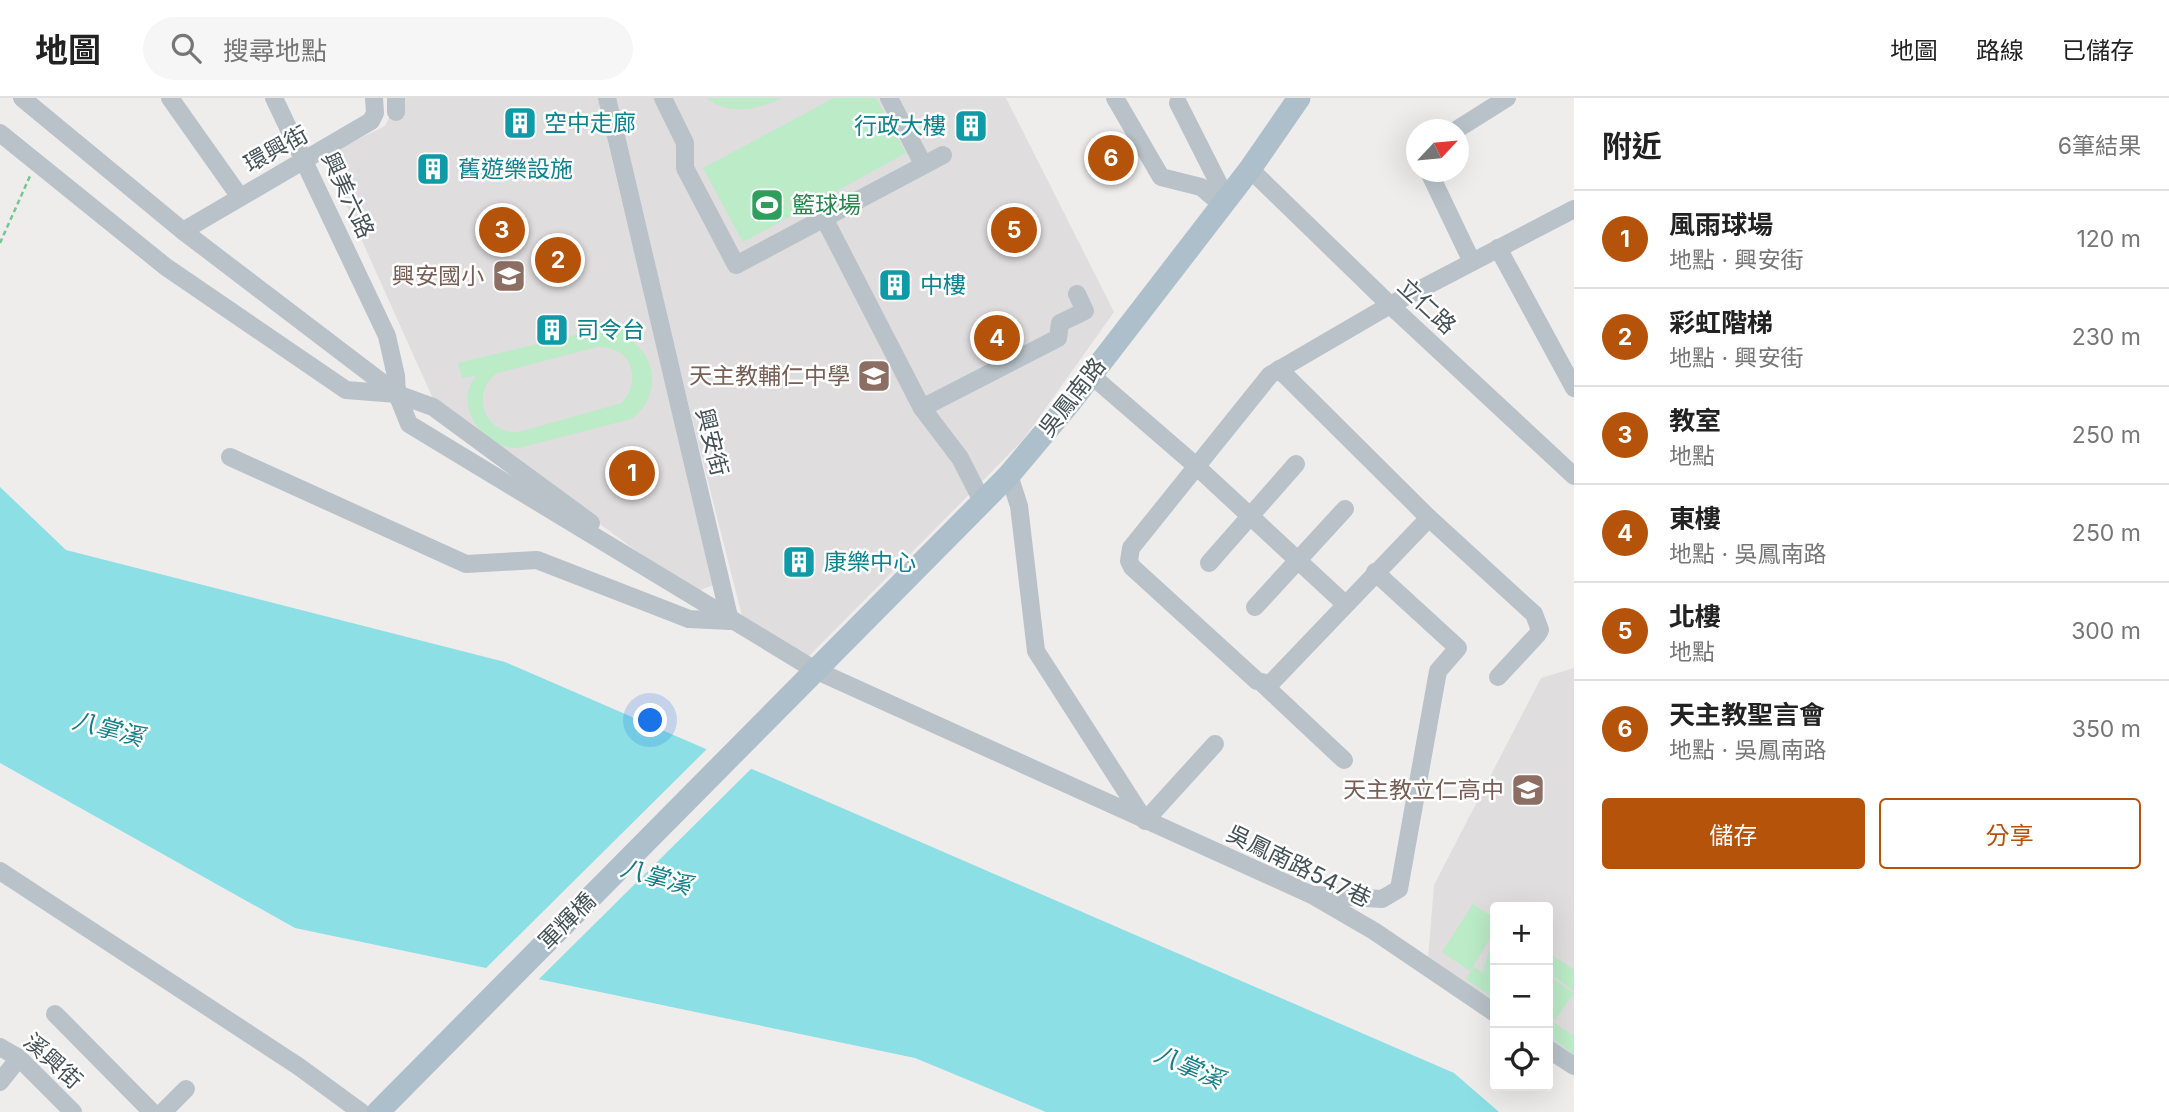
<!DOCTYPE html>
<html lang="zh-TW">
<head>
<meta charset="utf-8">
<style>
  body { margin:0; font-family:Inter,"Noto Sans TC",sans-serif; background:#f6f6f6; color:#222 }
  .controls { position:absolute; right:21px; bottom:21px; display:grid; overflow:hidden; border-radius:7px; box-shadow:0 7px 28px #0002 }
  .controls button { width:63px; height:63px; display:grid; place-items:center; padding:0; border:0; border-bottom:2px solid #e0e0e0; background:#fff; color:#222; font:35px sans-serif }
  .compass { position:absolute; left:1406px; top:21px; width:63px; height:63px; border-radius:50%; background:#fff; box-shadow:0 7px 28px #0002; rotate:64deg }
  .you { position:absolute; left:651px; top:623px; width:24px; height:24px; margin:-18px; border:5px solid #fff; border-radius:50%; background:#1a73e8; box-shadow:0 0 0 10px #1a73e833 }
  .badge { display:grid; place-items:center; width:46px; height:46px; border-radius:50%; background:#b45309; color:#fff; font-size:23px; font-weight:700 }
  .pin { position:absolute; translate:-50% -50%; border:4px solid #fff; box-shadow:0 2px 7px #0006 }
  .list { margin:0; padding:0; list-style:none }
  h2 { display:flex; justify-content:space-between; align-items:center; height:91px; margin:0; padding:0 28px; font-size:30px }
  h2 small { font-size:23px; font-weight:400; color:#767676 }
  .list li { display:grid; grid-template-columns:46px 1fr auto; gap:21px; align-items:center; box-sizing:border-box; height:98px; padding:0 28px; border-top:2px solid #e0e0e0 }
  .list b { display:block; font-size:26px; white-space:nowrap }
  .list p { margin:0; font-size:23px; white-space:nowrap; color:#767676 }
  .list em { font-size:23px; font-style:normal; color:#767676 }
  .actions { display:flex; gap:14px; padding:21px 28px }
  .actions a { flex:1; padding:16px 0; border:2px solid #b45309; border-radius:7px; text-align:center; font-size:24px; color:#b45309 }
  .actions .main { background:#b45309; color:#fff }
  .icon { flex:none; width:38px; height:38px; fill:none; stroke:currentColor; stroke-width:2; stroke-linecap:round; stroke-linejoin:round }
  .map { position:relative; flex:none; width:1574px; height:1014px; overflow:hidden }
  header { display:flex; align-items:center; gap:42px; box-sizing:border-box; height:98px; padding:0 35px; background:#fff; border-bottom:2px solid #e0e0e0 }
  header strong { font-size:33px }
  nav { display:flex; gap:38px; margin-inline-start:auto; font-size:24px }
  .search { width:490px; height:63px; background:#f6f6f6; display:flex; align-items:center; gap:18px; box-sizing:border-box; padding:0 24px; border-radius:38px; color:#767676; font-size:26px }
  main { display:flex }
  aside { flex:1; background:#fff }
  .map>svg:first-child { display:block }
</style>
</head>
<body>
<header>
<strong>地圖</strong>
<div class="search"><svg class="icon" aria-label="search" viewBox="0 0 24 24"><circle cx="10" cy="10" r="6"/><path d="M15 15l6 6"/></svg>搜尋地點</div>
<nav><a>地圖</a><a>路線</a><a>已儲存</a></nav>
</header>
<main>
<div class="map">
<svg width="1574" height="1014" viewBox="0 0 1574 1014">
  <rect width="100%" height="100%" fill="#efecec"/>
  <g fill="#dfdddd">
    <polygon points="387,0 600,0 609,50 716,486 693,495 434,303 324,58 385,28 391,16"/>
    <polygon points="611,0 1006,0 1114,214 1023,342 806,561 742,518"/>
    <polygon points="1574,570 1574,962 1548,944 1548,809 1495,809 1495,907 1428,860 1434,787 1541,580"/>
  </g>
  <g fill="#bbebc7" fill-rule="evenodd">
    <path d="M706 0H782C757 12 731 18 706 0Z"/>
    <polygon points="834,0 876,0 906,55 743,144 703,70"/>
    <path d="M639 222 643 235 625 240C660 255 660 302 631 321L519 350C484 352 451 306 477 277L462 280 458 265ZM597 249C631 247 643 281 622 305L519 334C485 337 469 296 497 275Z"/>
    <polygon points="1473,806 1495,820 1495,833 1470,873 1442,854"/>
    <polygon points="1495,849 1495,901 1466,881 1474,869 1483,875 1488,856"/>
    <polygon points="1548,854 1574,872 1574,893 1548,874"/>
    <polygon points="1548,877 1574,895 1555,922 1548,917"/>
    <polygon points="1548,921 1574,938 1574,956 1548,938"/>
  </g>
  <polygon fill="#8bdfe5" points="0,389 66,452 505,564 1454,975 1499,1014 1046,1014 915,960 295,830 0,665"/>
  <polygon fill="#efecec" points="709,649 754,668 536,884 483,873"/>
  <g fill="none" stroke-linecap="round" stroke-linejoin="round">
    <polyline stroke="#76c694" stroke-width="2.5" stroke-dasharray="5 3.5" stroke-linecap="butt" points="0,145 30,78"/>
    <g stroke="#b8c2c8" stroke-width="18">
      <polyline points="22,0 183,133 397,296 409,326 815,572 1312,797 1374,833 1495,915"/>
      <polyline points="170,0 240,99"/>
      <polyline points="274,0 387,238 396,278 397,296"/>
      <polyline points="396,0 396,14"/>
      <polyline points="607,0 730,523"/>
      <polyline points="663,0 685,45 685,70 736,167 943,57"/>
      <polyline points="889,0 923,66"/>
      <polyline points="1115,0 1161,79 1201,89 1221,106"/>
      <polyline points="1178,5 1226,100"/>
      <polyline points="1456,32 1507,0"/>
      <polyline points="0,35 166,169 346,292 397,296 433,309 591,425"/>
      <polyline points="1250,71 1390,207 1574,378"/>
      <polyline points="1429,74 1472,164"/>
      <polyline points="824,120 922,310 960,360 982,403"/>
      <polyline points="183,133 371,23 375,15 374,0"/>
      <polyline points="1498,150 1574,290"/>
      <polyline points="1279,271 1429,420 1534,516 1540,532 1537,537 1498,579"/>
      <polyline points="1091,277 1195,367 1345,506"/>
      <polyline points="922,310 1058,240 1060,225 1085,213 1077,196"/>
      <polyline points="230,359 466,466 537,462 689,521 730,523"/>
      <polyline points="1009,377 1019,408 1036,553 1145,723 1215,646"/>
      <polyline points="1429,420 1270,586 1257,583 1132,469 1129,463 1131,450 1270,277 1390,207 1574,111"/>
      <polyline points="1209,465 1296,366"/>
      <polyline points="1255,509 1345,411"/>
      <polyline points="1264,587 1344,662"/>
      <polyline points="0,773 298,968 361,1014"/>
      <polyline points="1316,797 1382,801 1399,791 1438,573 1458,550 1375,474"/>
      <polyline points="55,916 152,1014"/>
      <polyline points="0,949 19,960 73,1014"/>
      <polyline points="1548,951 1574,968"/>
      <polyline points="0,984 19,960"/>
      <polyline points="163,1014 186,991"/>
    </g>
    <polyline stroke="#adbfca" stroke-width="23" points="378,1014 1009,377 1072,302 1250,71 1299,0"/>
  </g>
  <defs>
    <symbol id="building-square" viewBox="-11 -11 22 22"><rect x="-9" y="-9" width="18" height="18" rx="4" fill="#0f9aa8" stroke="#fff"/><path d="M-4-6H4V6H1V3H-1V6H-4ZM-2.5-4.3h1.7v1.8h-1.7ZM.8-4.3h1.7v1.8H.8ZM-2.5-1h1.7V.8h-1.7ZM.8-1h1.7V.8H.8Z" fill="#fff"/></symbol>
    <symbol id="stadium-square" viewBox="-11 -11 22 22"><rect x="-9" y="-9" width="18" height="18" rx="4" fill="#2e9e5b" stroke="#fff"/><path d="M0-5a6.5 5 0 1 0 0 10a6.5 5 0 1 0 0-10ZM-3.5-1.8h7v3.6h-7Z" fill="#fff"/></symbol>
    <symbol id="school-square" viewBox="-11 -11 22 22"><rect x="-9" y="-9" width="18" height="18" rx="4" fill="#8d6e63" stroke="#fff"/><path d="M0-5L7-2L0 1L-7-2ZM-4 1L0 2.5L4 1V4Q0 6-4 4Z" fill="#fff"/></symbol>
  </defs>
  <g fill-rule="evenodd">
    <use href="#building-square" x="501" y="6" width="38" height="38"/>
    <use href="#building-square" x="952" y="9" width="38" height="38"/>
    <use href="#building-square" x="414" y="52" width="38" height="38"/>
    <use href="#stadium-square" x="748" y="88" width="38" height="38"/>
    <use href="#school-square" x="490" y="159" width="38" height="38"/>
    <use href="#building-square" x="876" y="168" width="38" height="38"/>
    <use href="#building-square" x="533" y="213" width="38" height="38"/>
    <use href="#school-square" x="855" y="259" width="38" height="38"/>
    <use href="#building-square" x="780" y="445" width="38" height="38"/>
    <use href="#school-square" x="1509" y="673" width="38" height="38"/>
  </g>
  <g text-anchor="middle" stroke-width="5" stroke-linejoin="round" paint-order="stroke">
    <g font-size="23" fill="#0d838f" stroke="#fff" text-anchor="start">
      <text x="544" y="33">空中走廊</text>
      <text x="946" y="36" text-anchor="end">行政大樓</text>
      <text x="458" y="79">舊遊樂設施</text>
      <text x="920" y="195">中樓</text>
      <text x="576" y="240">司令台</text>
      <text x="824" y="472">康樂中心</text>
    </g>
    <g font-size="23" fill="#455258" stroke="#fff">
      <text transform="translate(276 51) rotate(-29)" y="8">環興街</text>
      <text transform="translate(348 97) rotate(65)" y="8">興美六路</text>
      <text transform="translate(1427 208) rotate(43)" y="8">立仁路</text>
      <text transform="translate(1072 299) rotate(-52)" y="8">吳鳳南路</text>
      <text transform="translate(712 344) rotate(76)" y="8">興安街</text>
      <text transform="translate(1299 768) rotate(26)" y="8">吳鳳南路547巷</text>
      <text transform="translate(567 823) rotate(-45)" y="8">軍輝橋</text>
      <text transform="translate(53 963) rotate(42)" y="8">溪興街</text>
    </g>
    <g font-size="23" fill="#27864d" stroke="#fff" text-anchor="start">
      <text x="792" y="115">籃球場</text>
    </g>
    <g font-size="23" fill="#785e54" stroke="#fff" text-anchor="end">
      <text x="484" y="186">興安國小</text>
      <text x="850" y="286">天主教輔仁中學</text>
      <text x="1504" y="700">天主教立仁高中</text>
    </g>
    <g font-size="24" font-style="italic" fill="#147f87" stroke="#fff">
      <text transform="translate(108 631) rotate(15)" y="8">八掌溪</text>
      <text transform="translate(656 779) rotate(16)" y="8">八掌溪</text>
      <text transform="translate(1189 969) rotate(24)" y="8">八掌溪</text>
    </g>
  </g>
</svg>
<div class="controls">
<button>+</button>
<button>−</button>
<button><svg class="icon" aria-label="locate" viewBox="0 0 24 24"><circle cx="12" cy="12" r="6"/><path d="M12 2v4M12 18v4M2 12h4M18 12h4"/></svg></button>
</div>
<svg class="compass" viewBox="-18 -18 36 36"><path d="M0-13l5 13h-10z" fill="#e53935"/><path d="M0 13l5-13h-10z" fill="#767676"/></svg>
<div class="you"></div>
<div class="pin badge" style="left:632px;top:375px">1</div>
<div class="pin badge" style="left:558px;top:162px">2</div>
<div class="pin badge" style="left:502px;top:132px">3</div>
<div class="pin badge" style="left:997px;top:240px">4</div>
<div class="pin badge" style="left:1014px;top:132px">5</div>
<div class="pin badge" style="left:1111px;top:60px">6</div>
</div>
<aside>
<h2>附近<small>6筆結果</small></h2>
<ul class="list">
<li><span class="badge">1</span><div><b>風雨球場</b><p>地點 · 興安街</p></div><em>120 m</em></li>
<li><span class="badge">2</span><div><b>彩虹階梯</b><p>地點 · 興安街</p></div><em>230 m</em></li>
<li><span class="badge">3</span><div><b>教室</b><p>地點</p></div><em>250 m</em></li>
<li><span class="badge">4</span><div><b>東樓</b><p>地點 · 吳鳳南路</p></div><em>250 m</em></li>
<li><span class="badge">5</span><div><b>北樓</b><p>地點</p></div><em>300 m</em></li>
<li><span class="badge">6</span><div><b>天主教聖言會</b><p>地點 · 吳鳳南路</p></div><em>350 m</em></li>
</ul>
<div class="actions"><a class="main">儲存</a><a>分享</a></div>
</aside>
</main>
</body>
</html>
